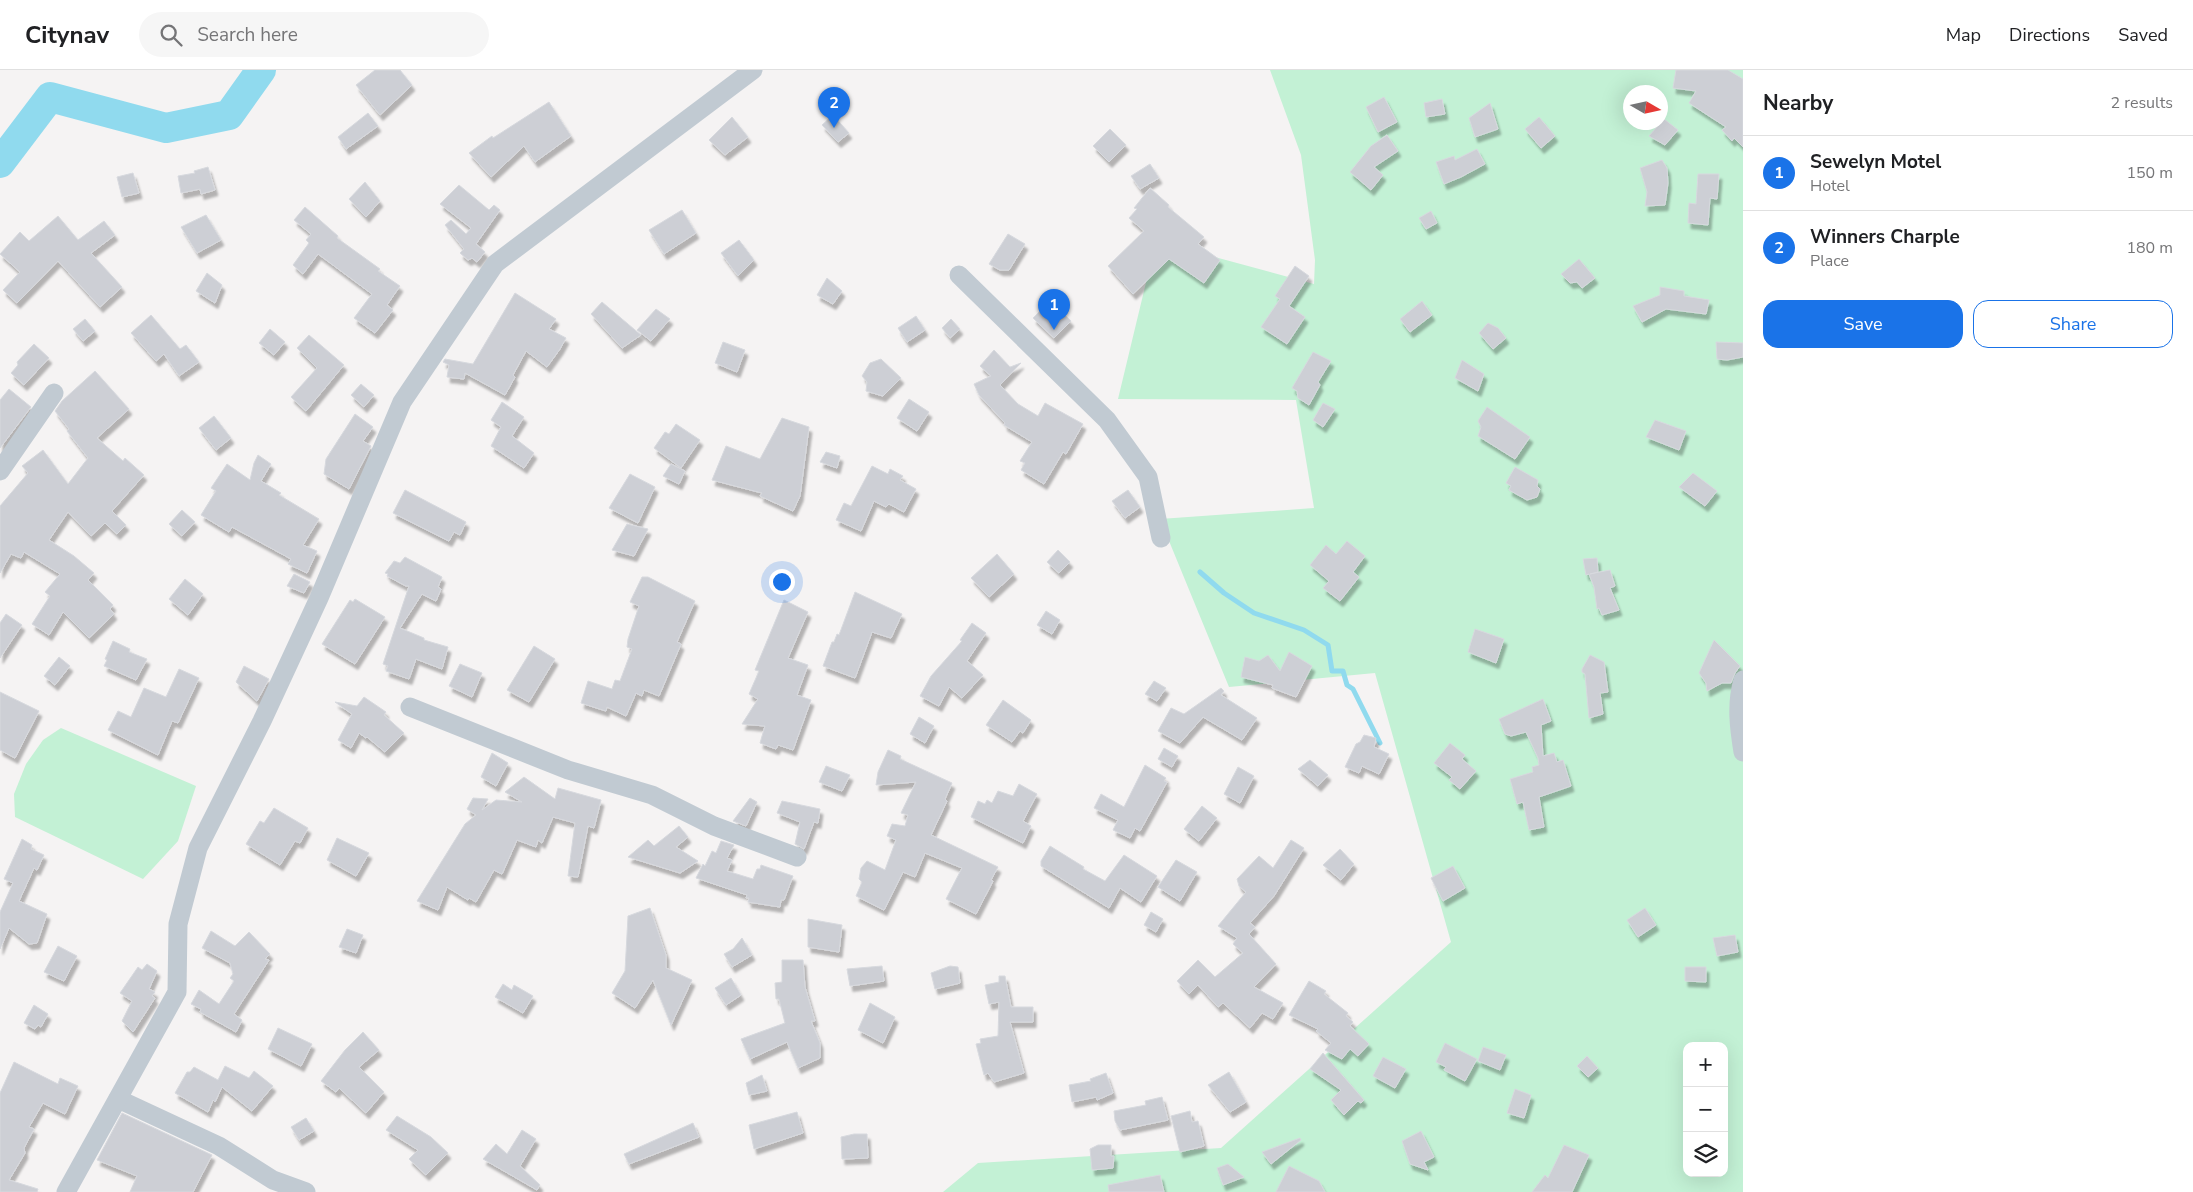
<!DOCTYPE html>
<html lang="en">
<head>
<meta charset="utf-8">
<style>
  body { margin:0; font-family:"Nunito Sans",sans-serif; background:#f6f6f6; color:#202124 }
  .controls { position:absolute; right:15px; bottom:15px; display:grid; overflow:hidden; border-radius:10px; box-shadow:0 5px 20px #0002 }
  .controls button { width:45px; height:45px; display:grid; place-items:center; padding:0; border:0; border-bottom:1px solid #e0e0e0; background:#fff; color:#202124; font:25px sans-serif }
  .compass { position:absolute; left:1623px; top:15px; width:45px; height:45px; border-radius:50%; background:#fff; box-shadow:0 5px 20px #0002; rotate:99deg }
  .you { position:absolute; left:781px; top:511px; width:18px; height:18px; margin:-12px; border:4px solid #fff; border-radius:50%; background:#1a73e8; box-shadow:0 0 0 8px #1a73e833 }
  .badge { display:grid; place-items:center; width:32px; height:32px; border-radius:50%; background:#1a73e8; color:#fff; font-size:16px; font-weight:700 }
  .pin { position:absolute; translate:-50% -41px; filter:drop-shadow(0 1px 2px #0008) }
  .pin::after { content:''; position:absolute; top:26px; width:18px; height:15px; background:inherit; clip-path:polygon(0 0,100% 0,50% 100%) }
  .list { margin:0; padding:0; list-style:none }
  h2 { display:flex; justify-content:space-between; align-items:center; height:65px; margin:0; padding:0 20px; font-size:21px }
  h2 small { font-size:16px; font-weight:400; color:#757577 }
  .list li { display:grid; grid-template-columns:32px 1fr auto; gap:15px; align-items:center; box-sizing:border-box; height:75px; padding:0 20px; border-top:1px solid #e0e0e0 }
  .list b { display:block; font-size:19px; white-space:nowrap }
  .list p { margin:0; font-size:16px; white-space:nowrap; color:#757577 }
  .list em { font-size:16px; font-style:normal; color:#757577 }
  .actions { display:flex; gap:10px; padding:15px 20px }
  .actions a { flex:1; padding:11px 0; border:1px solid #1a73e8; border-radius:15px; text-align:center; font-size:18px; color:#1a73e8 }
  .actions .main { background:#1a73e8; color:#fff }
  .icon { flex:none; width:28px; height:28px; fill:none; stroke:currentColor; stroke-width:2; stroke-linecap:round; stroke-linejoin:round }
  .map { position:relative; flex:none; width:1743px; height:1122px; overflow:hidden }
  header { display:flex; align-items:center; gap:30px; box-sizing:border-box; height:70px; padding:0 25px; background:#fff; border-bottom:1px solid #e0e0e0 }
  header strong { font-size:24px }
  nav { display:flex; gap:28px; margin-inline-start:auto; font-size:18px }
  .search { width:350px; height:45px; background:#f6f6f6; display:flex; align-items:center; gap:12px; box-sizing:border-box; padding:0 18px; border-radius:28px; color:#757577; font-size:19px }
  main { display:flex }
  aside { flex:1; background:#fff }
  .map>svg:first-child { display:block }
</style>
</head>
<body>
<header>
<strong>Citynav</strong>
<div class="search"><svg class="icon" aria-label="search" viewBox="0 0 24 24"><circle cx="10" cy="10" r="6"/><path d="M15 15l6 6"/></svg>Search here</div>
<nav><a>Map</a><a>Directions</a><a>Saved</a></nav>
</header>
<main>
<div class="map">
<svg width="1743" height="1122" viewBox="0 0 1743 1122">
  <defs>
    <filter id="shadow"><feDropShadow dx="3" dy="5.5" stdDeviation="1" flood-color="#0004"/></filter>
  </defs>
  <rect width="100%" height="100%" fill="#f5f3f3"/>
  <g fill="#c3f1d5" fill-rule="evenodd">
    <path d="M1270 0H1743V1122H943L978 1093 1221 1078 1451 872 1375 603 1229 617 1160 449 1314 438 1296 330 1118 329 1156 171 1314 214 1315 190 1301 85ZM1630 22H1660V52H1630ZM1687 976H1724V1103H1687Z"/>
    <polygon points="61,658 196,716 178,771 143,809 15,747 14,724 26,694 43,670"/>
  </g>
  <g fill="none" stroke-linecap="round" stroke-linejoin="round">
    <polyline stroke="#90daee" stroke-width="5" points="1200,502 1224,523 1254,543 1304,560 1328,575 1332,601 1343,601 1347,615 1353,619 1380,673"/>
    <polyline stroke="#90daee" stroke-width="30" points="0,93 50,27 166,58 229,45 261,0"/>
  </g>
  <g fill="#cdcfd5" stroke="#d7d9de" filter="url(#shadow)">
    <polygon points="375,0 400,0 412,15 380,45 356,15"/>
    <polygon points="1676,0 1728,0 1743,9 1743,77 1734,68 1732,71 1722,60 1726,57 1689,33 1696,21 1673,18"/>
    <polygon points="1384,27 1397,52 1378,62 1366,37"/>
    <polygon points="1442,29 1445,44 1426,47 1424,33"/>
    <polygon points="549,32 571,66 535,92 524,76 491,107 469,83 492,66 493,68"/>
    <polygon points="1490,33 1498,59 1475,67 1469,48"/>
    <polygon points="368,43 378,56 346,79 338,67"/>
    <polygon points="833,45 849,63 838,72 822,55"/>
    <polygon points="732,47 748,67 725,85 709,70"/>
    <polygon points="1539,47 1555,66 1541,78 1525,59"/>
    <polygon points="1664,49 1678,60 1665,75 1649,66"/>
    <polygon points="1110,59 1126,75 1109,92 1093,76"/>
    <polygon points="1387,65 1398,81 1374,97 1383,105 1371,120 1350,102 1371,76"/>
    <polygon points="1477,79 1485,94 1461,107 1444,114 1436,92 1454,86 1455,90"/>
    <polygon points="1662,90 1667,98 1668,113 1665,135 1645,136 1647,122 1640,98"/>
    <polygon points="1150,94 1159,108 1140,119 1131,106"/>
    <polygon points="208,97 215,120 201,124 200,119 181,123 178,106 195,103 194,101"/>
    <polygon points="133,103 139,123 122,127 117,107"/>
    <polygon points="1698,104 1719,104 1717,129 1710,128 1708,155 1688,153 1689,133 1696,134"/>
    <polygon points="365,112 380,131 366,147 349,129"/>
    <polygon points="459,115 489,140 494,135 500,140 476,174 485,182 477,192 472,188 468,190 460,183 464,179 445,155 451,150 466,164 471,158 440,134"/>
    <polygon points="1150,118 1169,135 1168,137 1204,167 1198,174 1220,190 1204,213 1169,189 1133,224 1108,196 1144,161 1129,148 1137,139 1134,138"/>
    <polygon points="305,137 338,166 337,168 380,199 378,201 400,216 387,235 393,240 375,263 354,248 372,224 318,184 303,204 293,195 309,173 306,170 311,164 294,150"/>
    <polygon points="682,140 696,163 664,184 649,160"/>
    <polygon points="1431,141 1437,153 1426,159 1419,148"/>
    <polygon points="206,145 221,170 197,183 181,157"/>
    <polygon points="58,146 78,170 104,151 115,165 91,183 122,217 100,237 58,191 17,233 3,220 20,202 0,184 20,162 29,171"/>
    <polygon points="1008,164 1025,174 1009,200 1000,200 989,194"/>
    <polygon points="739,170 754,190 738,206 721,183"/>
    <polygon points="1579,189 1595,208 1582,218 1577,212 1570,213 1561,204"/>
    <polygon points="1295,196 1309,206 1289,236 1305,247 1287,274 1261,257 1280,229 1275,226"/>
    <polygon points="207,203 222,215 215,233 196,221"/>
    <polygon points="827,208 842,221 833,234 817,225"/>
    <polygon points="1660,217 1684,221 1684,226 1709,230 1706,244 1666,239 1642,252 1633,236 1660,225"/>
    <polygon points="515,223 556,249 549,259 566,268 560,279 547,297 526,281 513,305 515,307 505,325 465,303 464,309 447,307 449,295 443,292 445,289 473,294"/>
    <polygon points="1050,231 1071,251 1054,268 1033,248"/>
    <polygon points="1422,231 1432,245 1410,262 1400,249"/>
    <polygon points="602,232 641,265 622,278 591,244"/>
    <polygon points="656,239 670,249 651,271 637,260"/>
    <polygon points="151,245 180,279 186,275 199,292 179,306 164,284 156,291 131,263"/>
    <polygon points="916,246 925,260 907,272 898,258"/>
    <polygon points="85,249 95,261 83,271 73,259"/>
    <polygon points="951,249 960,259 950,268 942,258"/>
    <polygon points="1488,253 1498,258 1506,268 1493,279 1479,263"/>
    <polygon points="270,259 285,272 274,285 259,273"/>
    <polygon points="309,265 344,295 306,341 291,327 317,298 297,278"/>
    <polygon points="723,272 745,280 737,302 715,293"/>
    <polygon points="1716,272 1743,273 1743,287 1727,290 1717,289"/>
    <polygon points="34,274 49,288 24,315 11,303 18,295 17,292"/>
    <polygon points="994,280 1010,297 1021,293 1000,315 1018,334 1038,346 1045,333 1083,354 1066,384 1063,382 1044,414 1021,400 1025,393 1020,391 1032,372 1004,355 1005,353 979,325 974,314 991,306 980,296"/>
    <polygon points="1313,282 1331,291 1318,312 1320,315 1309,335 1298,328 1297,321 1292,318"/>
    <polygon points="881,289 901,308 883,326 866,321 867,312 862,306 870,293"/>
    <polygon points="1462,290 1484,304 1478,321 1455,308"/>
    <polygon points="95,301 129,339 97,368 123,391 125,388 144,405 112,441 126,455 117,464 105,453 91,466 68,442 49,470 74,486 94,503 88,510 113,535 110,539 114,544 89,568 63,542 49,565 32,554 50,526 45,522 60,504 24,482 21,488 11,484 0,503 0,436 28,403 22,396 43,380 68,414 88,388 67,361 69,359 55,341 62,331"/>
    <polygon points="361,314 374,325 364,337 351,325"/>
    <polygon points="9,319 31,337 0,378 0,330"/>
    <polygon points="909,329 929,342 917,361 897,348"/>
    <polygon points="502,332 524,347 512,366 534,383 524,398 491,376 501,357 491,350"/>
    <polygon points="1323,333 1335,339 1323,357 1313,350"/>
    <polygon points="1487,337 1530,367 1515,389 1478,366 1481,357 1478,351"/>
    <polygon points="355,344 373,357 363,371 371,376 349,419 324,404 326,389"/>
    <polygon points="214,346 231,368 216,380 199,358"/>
    <polygon points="782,348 809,357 800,426 793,441 760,426 762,423 712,410 726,376 760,389"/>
    <polygon points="1655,350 1686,361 1679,380 1646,367"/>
    <polygon points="676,354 700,370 681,398 654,378 665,362 669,364"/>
    <polygon points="826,382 840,386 837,398 820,392"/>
    <polygon points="258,385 271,394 261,411 281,423 279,425 319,449 303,475 317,481 307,503 288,494 291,489 232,457 229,462 201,445 216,421 211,418 227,394 250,410 254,393"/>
    <polygon points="671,394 685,401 679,414 663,406"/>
    <polygon points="872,396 888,404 890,399 903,406 900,410 916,419 904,442 889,434 886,437 874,431 861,461 836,450 844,433 851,436"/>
    <polygon points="1515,397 1538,410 1537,416 1540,419 1537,427 1527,430 1509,420 1511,416 1506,413"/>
    <polygon points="1693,403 1717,421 1705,436 1679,417"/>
    <polygon points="630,404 655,417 638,453 609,438"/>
    <polygon points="405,420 466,452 460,465 454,462 449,471 393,443"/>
    <polygon points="1128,420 1140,437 1125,448 1112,431"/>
    <polygon points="182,440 195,452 182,466 169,454"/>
    <polygon points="627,454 648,459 634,486 612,480"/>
    <polygon points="1347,471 1365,486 1353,502 1359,507 1340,531 1323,518 1329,511 1310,495 1326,475 1336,484"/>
    <polygon points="1058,480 1070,492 1059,503 1047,492"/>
    <polygon points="997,484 1014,504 989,527 971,508"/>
    <polygon points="405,487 442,507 438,517 441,519 436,531 422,524 400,558 424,568 424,570 448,577 442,599 416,589 409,609 386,601 388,596 383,594 409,516 406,516 387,506 388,504 385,503 394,491 400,493"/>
    <polygon points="1597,488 1598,502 1590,504 1610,500 1615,516 1610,518 1619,540 1602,545 1599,538 1597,539 1594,517 1589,504 1586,505 1583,489"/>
    <polygon points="294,504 310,512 304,523 287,516"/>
    <polygon points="642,507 648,507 695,531 677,572 681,574 659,626 644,620 642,626 636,623 626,646 607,637 606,641 581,633 588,611 612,619 615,610 620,611 632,579 627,577 628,569 639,536 630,532"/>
    <polygon points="185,509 203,524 188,545 169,529"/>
    <polygon points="855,522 902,544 891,568 872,562 855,608 823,596 832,572 834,572 837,564 839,565"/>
    <polygon points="355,529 385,547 355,594 322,574 350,530 353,532"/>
    <polygon points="784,530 808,542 788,588 808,595 797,625 811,630 793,680 778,675 776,679 760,673 765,656 742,654 758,629 749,624 759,601 755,600"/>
    <polygon points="1046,541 1060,550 1052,564 1037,555"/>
    <polygon points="6,544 22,555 0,588 0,553"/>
    <polygon points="972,553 986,563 967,591 983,605 962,628 949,617 939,636 920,626 931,606 962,571 960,570"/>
    <polygon points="1475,559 1504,569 1496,593 1468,582"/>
    <polygon points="1714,570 1740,596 1735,603 1731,613 1722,613 1707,621 1706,613 1699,603"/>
    <polygon points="113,571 130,579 129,582 147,589 136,610 104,596 107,590 105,589"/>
    <polygon points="534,576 555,589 529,632 507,620"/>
    <polygon points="1289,582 1312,596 1296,627 1272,618 1273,615 1241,607 1245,587 1259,591 1268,585 1280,601"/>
    <polygon points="1590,585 1604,592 1608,622 1600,623 1603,644 1589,648 1585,604 1582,602 1582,599"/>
    <polygon points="59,587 70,596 55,615 44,606"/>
    <polygon points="460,594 482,603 472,627 449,616"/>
    <polygon points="244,596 269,609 257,631 236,612"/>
    <polygon points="179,599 199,608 178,653 172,651 158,685 108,660 118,641 131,647 144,618 166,627"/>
    <polygon points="1154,611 1166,618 1157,631 1145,624"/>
    <polygon points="1221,618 1224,621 1221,625 1257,648 1242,670 1203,647 1180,673 1158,661 1171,638 1184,644"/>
    <polygon points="0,622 39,641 15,688 0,680"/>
    <polygon points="364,627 386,642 384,645 404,663 385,682 367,667 366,668 359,663 351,678 338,670 352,644 335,632 357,636"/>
    <polygon points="1543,629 1551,651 1541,655 1543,686 1554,683 1557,692 1563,690 1571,716 1539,727 1544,757 1529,760 1523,732 1517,734 1510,709 1533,702 1532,697 1539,695 1538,688 1526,662 1511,666 1505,664 1499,649"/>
    <polygon points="1003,630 1031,650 1023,663 1020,661 1012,672 986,655"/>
    <polygon points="919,647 934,656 925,673 910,664"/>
    <polygon points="1364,665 1376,668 1374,677 1389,684 1379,704 1362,696 1359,703 1345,697 1356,674 1360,672"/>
    <polygon points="1450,673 1465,685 1462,689 1476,701 1460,719 1449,710 1452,707 1434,693"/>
    <polygon points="1164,678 1178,686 1172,697 1158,689"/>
    <polygon points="888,680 901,686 900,689 952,713 945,729 947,731 931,765 998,797 991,810 993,811 976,844 946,829 962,798 925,783 915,807 903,802 884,840 856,826 862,812 859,809 861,798 867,791 885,800 896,770 887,766 892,754 905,756 908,745 901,743 916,712 876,715 878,702"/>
    <polygon points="492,683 508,693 496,716 481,707"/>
    <polygon points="1310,690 1328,705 1318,716 1298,699"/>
    <polygon points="1145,695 1166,708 1164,711 1167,712 1140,761 1135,758 1130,768 1113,760 1118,750 1094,738 1101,724 1124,737"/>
    <polygon points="826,696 850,705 842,721 819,712"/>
    <polygon points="1238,697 1254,706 1240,733 1224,724"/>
    <polygon points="524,707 555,729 558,718 601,730 594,758 588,756 578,807 568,806 575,753 553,747 542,773 538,770 536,777 517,770 502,804 494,800 476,832 469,828 468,830 447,817 438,840 417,831 465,754 476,745 467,739 473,728 488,729 482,740 496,730 522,732 505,722"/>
    <polygon points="1019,714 1037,724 1023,751 1031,756 1023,773 971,747 978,731 985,734 987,730 992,733 998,721 1013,726"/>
    <polygon points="750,728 757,732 746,756 733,751"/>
    <polygon points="782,731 820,739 818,753 814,752 804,779 795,774 800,752 777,743"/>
    <polygon points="1202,736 1217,748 1199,771 1184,759"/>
    <polygon points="274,738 308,758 300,773 295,771 280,795 246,774 260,751 264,753"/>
    <polygon points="679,756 688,767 676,777 698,791 680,803 628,787 648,770 654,776"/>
    <polygon points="337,768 369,783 356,806 327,790"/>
    <polygon points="22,769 32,775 31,779 44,785 37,800 34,798 19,831 47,844 37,873 29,874 9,858 0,879 0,842 13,813 4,809"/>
    <polygon points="1291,770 1304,778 1274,826 1250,853 1255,857 1249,864 1276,894 1254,917 1283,933 1273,949 1262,943 1250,958 1223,933 1218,937 1198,915 1189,924 1177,911 1198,890 1215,907 1243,883 1233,874 1237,868 1218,856 1246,822 1239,816 1237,809 1259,786 1273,798"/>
    <polygon points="721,771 734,775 727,788 732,790 727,801 753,809 757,799 760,799 761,795 793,806 784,830 781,830 780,837 748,832 749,828 746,828 747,825 696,808 703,794 705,796 712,781 716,783"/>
    <polygon points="1050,776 1084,797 1083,799 1105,811 1124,785 1157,806 1141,832 1120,818 1109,838 1041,796 1041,791"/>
    <polygon points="1340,779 1354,794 1341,810 1323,795"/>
    <polygon points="1176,790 1197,802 1180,831 1158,817"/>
    <polygon points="1453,796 1465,818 1443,831 1431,808"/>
    <polygon points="650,838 666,885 666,898 692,910 671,955 653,910 635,938 612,923 625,901 628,846"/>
    <polygon points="1645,838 1656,855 1638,867 1627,850"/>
    <polygon points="1151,842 1163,849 1156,862 1144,855"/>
    <polygon points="808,849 842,855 839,882 808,877"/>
    <polygon points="347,859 363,865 356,883 339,877"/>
    <polygon points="211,861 235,876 249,862 270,884 265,889 269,890 234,944 242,950 236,962 200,942 201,939 191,934 199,920 219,934 234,911 230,908 233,904 230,893 202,878"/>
    <polygon points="1735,865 1738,882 1717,886 1713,868"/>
    <polygon points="742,868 752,885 732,897 724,884 733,879"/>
    <polygon points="58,876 77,886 64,911 44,902"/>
    <polygon points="782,890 803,890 805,917 815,951 811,951 820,973 820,988 798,998 787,972 750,989 741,969 785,953 779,929 776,929 775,913 782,912"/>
    <polygon points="147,894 157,901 149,919 155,922 152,926 155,928 133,962 122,951 132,931 120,923 138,897 142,900"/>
    <polygon points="882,896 884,911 850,916 847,899"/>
    <polygon points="950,896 958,897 960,913 935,919 931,903"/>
    <polygon points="1685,897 1706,897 1706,912 1685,911"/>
    <polygon points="999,906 1005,906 1011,937 1033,937 1033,952 1010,952 1024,1003 994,1012 988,1003 984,1005 976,974 981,973 980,969 998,966 999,932 989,934 985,915 999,912"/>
    <polygon points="731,908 741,925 726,935 715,918"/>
    <polygon points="1309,911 1326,921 1324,924 1348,943 1346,946 1353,952 1350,956 1369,974 1358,986 1350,979 1342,989 1325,980 1331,973 1316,961 1318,959 1289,945"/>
    <polygon points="503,914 512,920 514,915 533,926 523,943 495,927"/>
    <polygon points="870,933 895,947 883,973 858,960"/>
    <polygon points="34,935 48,944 41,957 38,955 35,959 24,953"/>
    <polygon points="278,958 312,974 301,996 268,979"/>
    <polygon points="363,962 379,980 359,997 384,1022 366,1043 339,1018 336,1022 321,1011 345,980"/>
    <polygon points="1445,973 1477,989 1465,1011 1444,1000 1446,997 1436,992"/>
    <polygon points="1483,977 1506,985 1500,1000 1478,991"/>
    <polygon points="1323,983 1364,1030 1361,1033 1358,1031 1344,1045 1331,1030 1341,1020 1310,999"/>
    <polygon points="1587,986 1598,998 1588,1007 1577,996"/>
    <polygon points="1383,987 1406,999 1395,1018 1373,1006"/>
    <polygon points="14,992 58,1014 60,1008 78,1016 65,1044 43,1033 29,1057 34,1059 24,1078 25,1083 9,1110 38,1119 37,1122 0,1122 0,1023"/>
    <polygon points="225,996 249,1008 254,1001 273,1016 252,1041 222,1017 215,1032 213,1030 208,1042 175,1023 187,1002 190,1002 194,997 218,1010"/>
    <polygon points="1229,1002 1246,1032 1230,1042 1208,1015"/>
    <polygon points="1106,1003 1113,1023 1097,1030 1096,1027 1072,1032 1069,1015 1091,1011 1090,1009"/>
    <polygon points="762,1005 767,1021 749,1025 746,1013"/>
    <polygon points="1515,1019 1531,1025 1524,1048 1507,1043"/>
    <polygon points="1162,1027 1168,1050 1120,1060 1115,1051 1114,1041 1146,1035 1145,1031"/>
    <polygon points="1190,1041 1192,1052 1198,1051 1204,1076 1180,1082 1171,1046"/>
    <polygon points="797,1042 803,1063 754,1079 749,1055"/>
    <polygon points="122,1043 212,1085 193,1122 130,1122 137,1106 97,1090"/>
    <polygon points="397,1046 431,1067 448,1083 426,1105 409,1089 418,1080 386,1060"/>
    <polygon points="306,1048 314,1061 299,1070 291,1057"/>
    <polygon points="693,1053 699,1067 629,1094 624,1084"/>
    <polygon points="522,1060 536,1069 520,1096 540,1115 537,1120 483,1089 496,1074 507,1084"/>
    <polygon points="1421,1061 1434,1087 1424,1092 1428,1100 1410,1094 1402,1071"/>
    <polygon points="854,1064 867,1064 868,1088 842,1089 841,1067"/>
    <polygon points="1300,1068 1301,1070 1271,1094 1262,1082"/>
    <polygon points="1098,1075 1111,1075 1111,1086 1114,1086 1113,1098 1092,1100 1090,1079"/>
    <polygon points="1564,1075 1589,1085 1572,1122 1532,1122 1545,1105 1548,1108"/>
    <polygon points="1228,1094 1244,1107 1223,1115 1217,1098"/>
    <polygon points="1289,1096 1319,1111 1325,1122 1276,1122"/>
    <polygon points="1160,1105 1164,1122 1109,1122 1108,1115"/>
  </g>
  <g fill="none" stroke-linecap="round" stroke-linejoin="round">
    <g stroke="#c1cad2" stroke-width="19">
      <polyline points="959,205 1107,350 1148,407 1161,468"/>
      <polyline points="0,401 54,323"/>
      <path d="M1743 610C1736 634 1739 657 1743 682"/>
      <polyline points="410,637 568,700 652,725 714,756 797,787"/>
      <polyline points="118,1029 219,1076 273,1110 306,1122"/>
      <polyline points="66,1122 177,922 178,854 198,778 262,651 319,528 402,332 495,194 753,0"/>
    </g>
  </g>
</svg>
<div class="controls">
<button>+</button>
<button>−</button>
<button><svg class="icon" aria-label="layers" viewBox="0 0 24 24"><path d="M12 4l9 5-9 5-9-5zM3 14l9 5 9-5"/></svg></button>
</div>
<svg class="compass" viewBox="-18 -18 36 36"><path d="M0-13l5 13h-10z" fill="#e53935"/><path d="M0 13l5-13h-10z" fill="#757577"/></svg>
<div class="you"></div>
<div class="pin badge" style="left:1054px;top:260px">1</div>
<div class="pin badge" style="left:834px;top:58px">2</div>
</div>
<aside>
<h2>Nearby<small>2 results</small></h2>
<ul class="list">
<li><span class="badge">1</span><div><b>Sewelyn Motel</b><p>Hotel</p></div><em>150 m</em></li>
<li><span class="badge">2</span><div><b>Winners Charple</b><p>Place</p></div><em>180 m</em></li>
</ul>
<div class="actions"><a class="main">Save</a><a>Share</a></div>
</aside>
</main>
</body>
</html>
